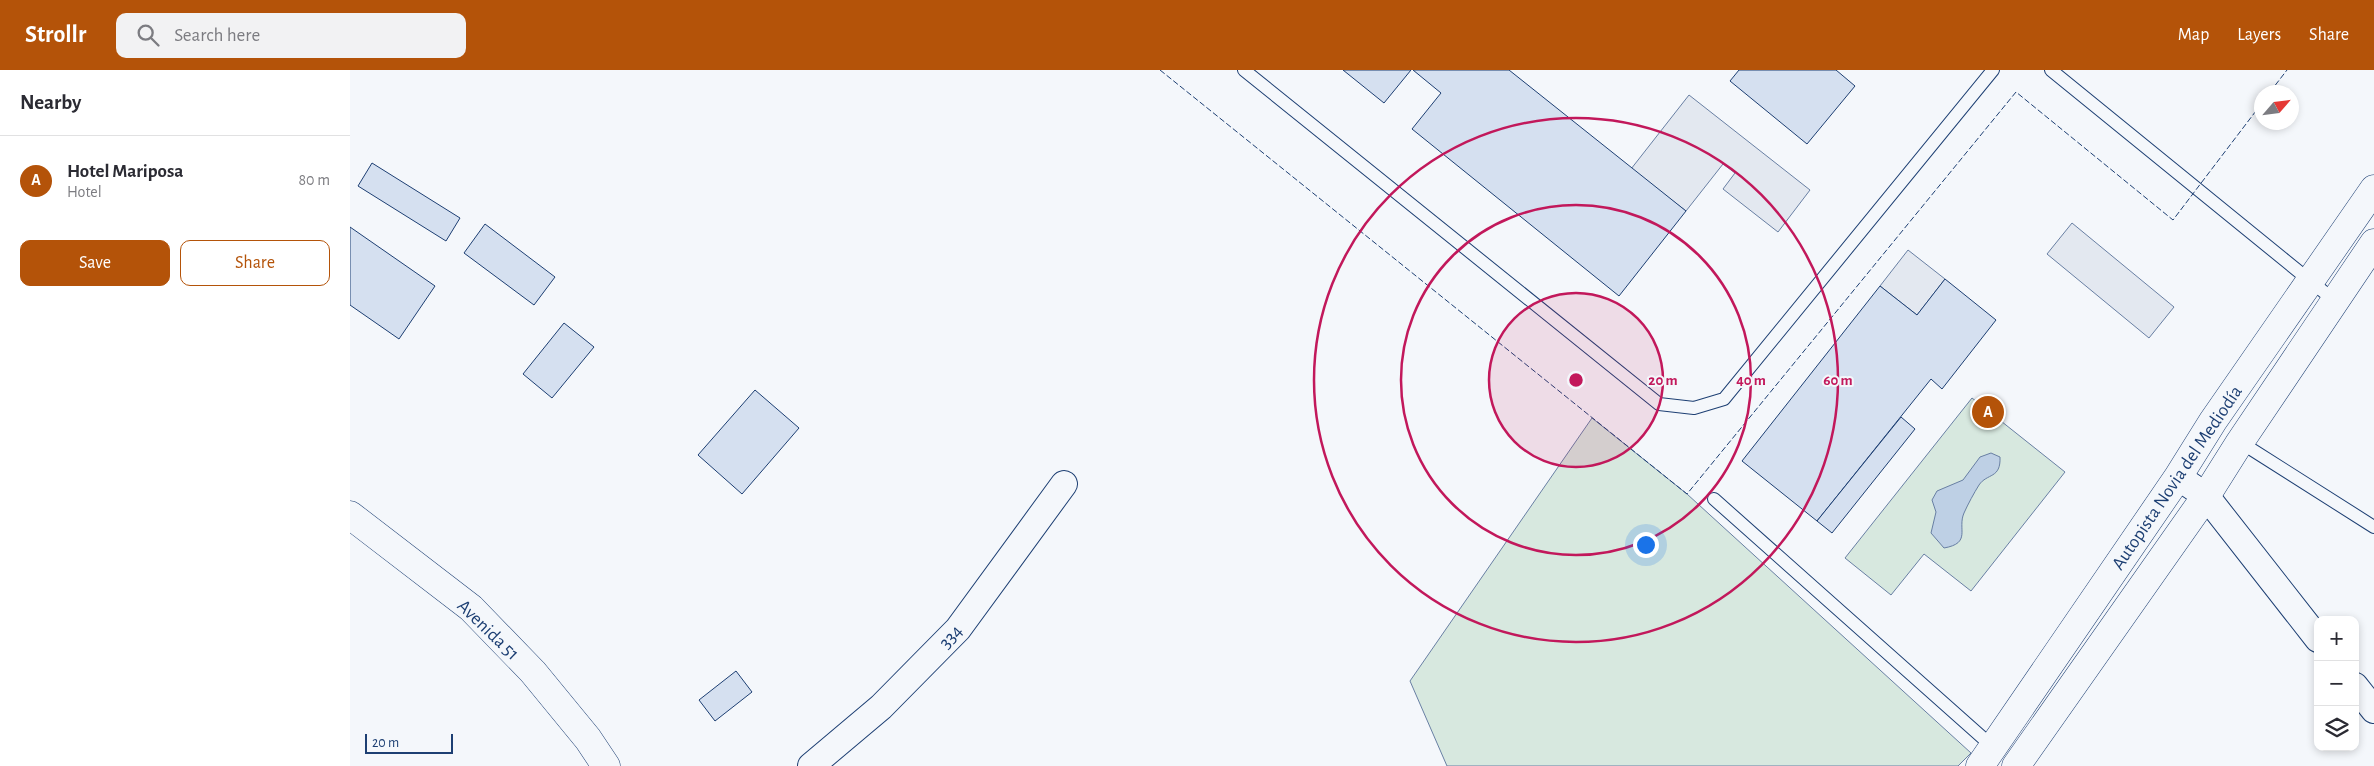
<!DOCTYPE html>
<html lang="en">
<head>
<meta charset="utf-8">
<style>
  body { margin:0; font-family:"Alegreya Sans",sans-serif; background:#f2f2f3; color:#2b2b33 }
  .controls { position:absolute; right:15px; bottom:15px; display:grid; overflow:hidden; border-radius:10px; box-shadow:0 2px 8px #0003 }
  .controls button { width:45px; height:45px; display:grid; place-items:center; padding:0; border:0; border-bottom:1px solid #e1e1e2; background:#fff; color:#2b2b33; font:25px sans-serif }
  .compass { position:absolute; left:1904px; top:15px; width:45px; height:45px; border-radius:50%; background:#fff; box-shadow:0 2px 8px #0003; rotate:62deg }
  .scale { position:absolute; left:15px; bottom:12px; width:88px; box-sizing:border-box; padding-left:5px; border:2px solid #1d3f73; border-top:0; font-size:14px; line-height:18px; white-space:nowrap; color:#1d3f73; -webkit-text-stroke:4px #f4f7fb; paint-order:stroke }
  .you { position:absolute; left:1295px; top:474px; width:18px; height:18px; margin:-12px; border:4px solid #fff; border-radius:50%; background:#1a73e8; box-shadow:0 0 0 8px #1a73e833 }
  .badge { display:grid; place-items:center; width:32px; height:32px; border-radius:50%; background:#b45309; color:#fff; font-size:16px; font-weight:700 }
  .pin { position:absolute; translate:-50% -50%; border:2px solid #fff; box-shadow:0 1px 5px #0006 }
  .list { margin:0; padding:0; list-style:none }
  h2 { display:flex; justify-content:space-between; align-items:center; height:65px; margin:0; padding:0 20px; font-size:21px }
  h2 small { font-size:16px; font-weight:400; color:#7c7c81 }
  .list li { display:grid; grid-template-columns:32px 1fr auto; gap:15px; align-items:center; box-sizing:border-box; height:90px; padding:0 20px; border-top:1px solid #e1e1e2 }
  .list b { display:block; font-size:19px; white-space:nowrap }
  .list p { margin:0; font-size:16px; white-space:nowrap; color:#7c7c81 }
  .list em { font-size:16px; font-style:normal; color:#7c7c81 }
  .actions { display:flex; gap:10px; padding:15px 20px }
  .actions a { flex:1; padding:11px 0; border:1px solid #b45309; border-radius:10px; text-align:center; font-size:18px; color:#b45309 }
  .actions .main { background:#b45309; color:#fff }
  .icon { flex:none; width:28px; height:28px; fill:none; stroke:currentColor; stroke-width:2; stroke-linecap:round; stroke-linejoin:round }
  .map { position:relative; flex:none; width:2024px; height:696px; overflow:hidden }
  header { display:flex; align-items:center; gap:30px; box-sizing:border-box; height:70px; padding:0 25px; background:#b45309; color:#fff }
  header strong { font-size:24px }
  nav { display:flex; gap:28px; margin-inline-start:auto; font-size:18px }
  .search { width:350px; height:45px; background:#f2f2f3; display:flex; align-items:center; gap:12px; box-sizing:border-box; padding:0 18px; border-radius:10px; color:#7c7c81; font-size:19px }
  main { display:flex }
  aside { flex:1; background:#fff }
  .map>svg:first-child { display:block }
</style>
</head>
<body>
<header>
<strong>Strollr</strong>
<div class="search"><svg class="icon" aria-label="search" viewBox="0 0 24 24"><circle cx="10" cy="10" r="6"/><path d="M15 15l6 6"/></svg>Search here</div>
<nav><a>Map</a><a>Layers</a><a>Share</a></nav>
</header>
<main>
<aside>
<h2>Nearby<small></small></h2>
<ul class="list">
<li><span class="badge">A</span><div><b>Hotel Mariposa</b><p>Hotel</p></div><em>80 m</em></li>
</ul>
<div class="actions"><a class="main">Save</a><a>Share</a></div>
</aside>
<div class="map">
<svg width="2024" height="696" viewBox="0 0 2024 696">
  <rect width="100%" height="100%" fill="#f4f7fb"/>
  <g fill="#d7e8df" stroke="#687fa3">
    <polygon points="1622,328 1715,402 1621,521 1574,484 1541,525 1495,488"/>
    <polygon points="1242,348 1337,424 1621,683 1608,696 1097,696 1060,611"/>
  </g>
  <g fill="#e3e8f0" stroke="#687fa3">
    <polygon points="1339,25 1460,120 1428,162 1373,119 1385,103 1373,94 1336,141 1281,99"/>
    <polygon points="1722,153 1824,237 1799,268 1697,184"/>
    <polygon points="1558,180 1595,209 1567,245 1530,216"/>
  </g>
  <path fill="#bed0e5" stroke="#687fa3" d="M1641 383 1650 387C1651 409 1637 403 1629 415 1624 423 1618 434 1614 443 1607 459 1622 473 1594 478L1581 463 1586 442 1582 430 1587 421 1613 410 1630 387Z"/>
  <g fill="#d5e0f0" stroke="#1d3f73">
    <polygon points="993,0 1061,0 1034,33"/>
    <polygon points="1063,0 1159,0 1336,141 1269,226 1062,59 1091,23"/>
    <polygon points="1389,0 1486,0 1505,16 1457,74 1380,11"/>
    <polygon points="22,93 110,148 96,171 8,116"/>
    <polygon points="135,154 205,207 184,235 114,183"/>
    <polygon points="0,157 85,216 49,269 0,235"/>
    <polygon points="1595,209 1646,250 1592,319 1581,309 1467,451 1392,391 1530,216 1567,245"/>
    <polygon points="214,253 244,277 202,328 173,304"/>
    <polygon points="405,320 449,358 392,424 348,385"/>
    <polygon points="1551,347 1565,359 1482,463 1467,451"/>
    <polygon points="386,601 402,622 365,651 349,630"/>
  </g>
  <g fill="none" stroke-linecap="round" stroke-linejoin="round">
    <defs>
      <g id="service">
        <polyline points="894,0 1309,334 1344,338 1374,329 1643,0"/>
        <polyline points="1701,0 1985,231"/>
        <polyline points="1890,372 2024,457"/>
        <polyline points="1364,429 1643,677"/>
      </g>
      <g id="minor">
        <polyline points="1828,407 1856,426 1968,569"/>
        <polyline points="2005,616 2024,640"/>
        <polyline points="461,696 531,637 608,559 714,414"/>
      </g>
      <polyline id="primary" points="0,445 121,538 183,602 238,669 256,696"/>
      <g id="trunk">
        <polyline points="1630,696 1828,407 1863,351 2024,119"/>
        <polyline points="1666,696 1856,426 1890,372 2024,173"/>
      </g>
    </defs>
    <use href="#service" stroke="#1d3f73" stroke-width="14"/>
    <use href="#minor" stroke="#1d3f73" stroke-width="28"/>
    <use href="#primary" stroke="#1d3f73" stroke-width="29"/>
    <use href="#trunk" stroke="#1d3f73" stroke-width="29"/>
    <use href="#service" stroke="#f4f7fb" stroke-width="12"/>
    <use href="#minor" stroke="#f4f7fb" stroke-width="26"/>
    <use href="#primary" stroke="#f4f7fb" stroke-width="28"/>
    <use href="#trunk" stroke="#f4f7fb" stroke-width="28"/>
    <g stroke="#1d3f73" stroke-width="1" stroke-dasharray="6 2.5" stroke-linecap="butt">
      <polyline points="810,0 1337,424 1666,22 1823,150 1912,33"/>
      <polyline points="1920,22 1937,0"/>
    </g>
  </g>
  <circle cx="1226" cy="310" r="87" fill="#c2185b" fill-opacity=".12"/>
  <g fill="none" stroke="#c2185b" stroke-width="2.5">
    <circle cx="1226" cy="310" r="87"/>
    <circle cx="1226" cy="310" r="175"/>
    <circle cx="1226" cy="310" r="262"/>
  </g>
  <g text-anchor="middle" stroke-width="4" stroke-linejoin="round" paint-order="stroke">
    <g font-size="19" fill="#1d3f73" stroke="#f4f7fb">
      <text transform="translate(1826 407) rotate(-56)" y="7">Autopista Novia del Mediodía</text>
      <text transform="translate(139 559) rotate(44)" y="7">Avenida 51</text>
      <text transform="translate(600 566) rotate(-47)" y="7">334</text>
    </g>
  </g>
  <circle cx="1226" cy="310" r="8" fill="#c2185b" stroke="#f4f7fb" stroke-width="2.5"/>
  <g font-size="15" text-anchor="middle" font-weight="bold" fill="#c2185b" stroke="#f4f7fb" stroke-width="4" stroke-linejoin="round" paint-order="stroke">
    <text x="1313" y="315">20 m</text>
    <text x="1401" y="315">40 m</text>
    <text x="1488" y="315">60 m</text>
  </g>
</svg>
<div class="controls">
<button>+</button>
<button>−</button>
<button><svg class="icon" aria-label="layers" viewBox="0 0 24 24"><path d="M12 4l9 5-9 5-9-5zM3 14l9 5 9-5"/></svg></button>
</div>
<svg class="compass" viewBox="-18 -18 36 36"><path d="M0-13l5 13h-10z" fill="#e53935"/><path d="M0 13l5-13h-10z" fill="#7c7c81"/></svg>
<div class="scale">20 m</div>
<div class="you"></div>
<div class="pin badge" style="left:1638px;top:342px">A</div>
</div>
</main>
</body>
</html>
